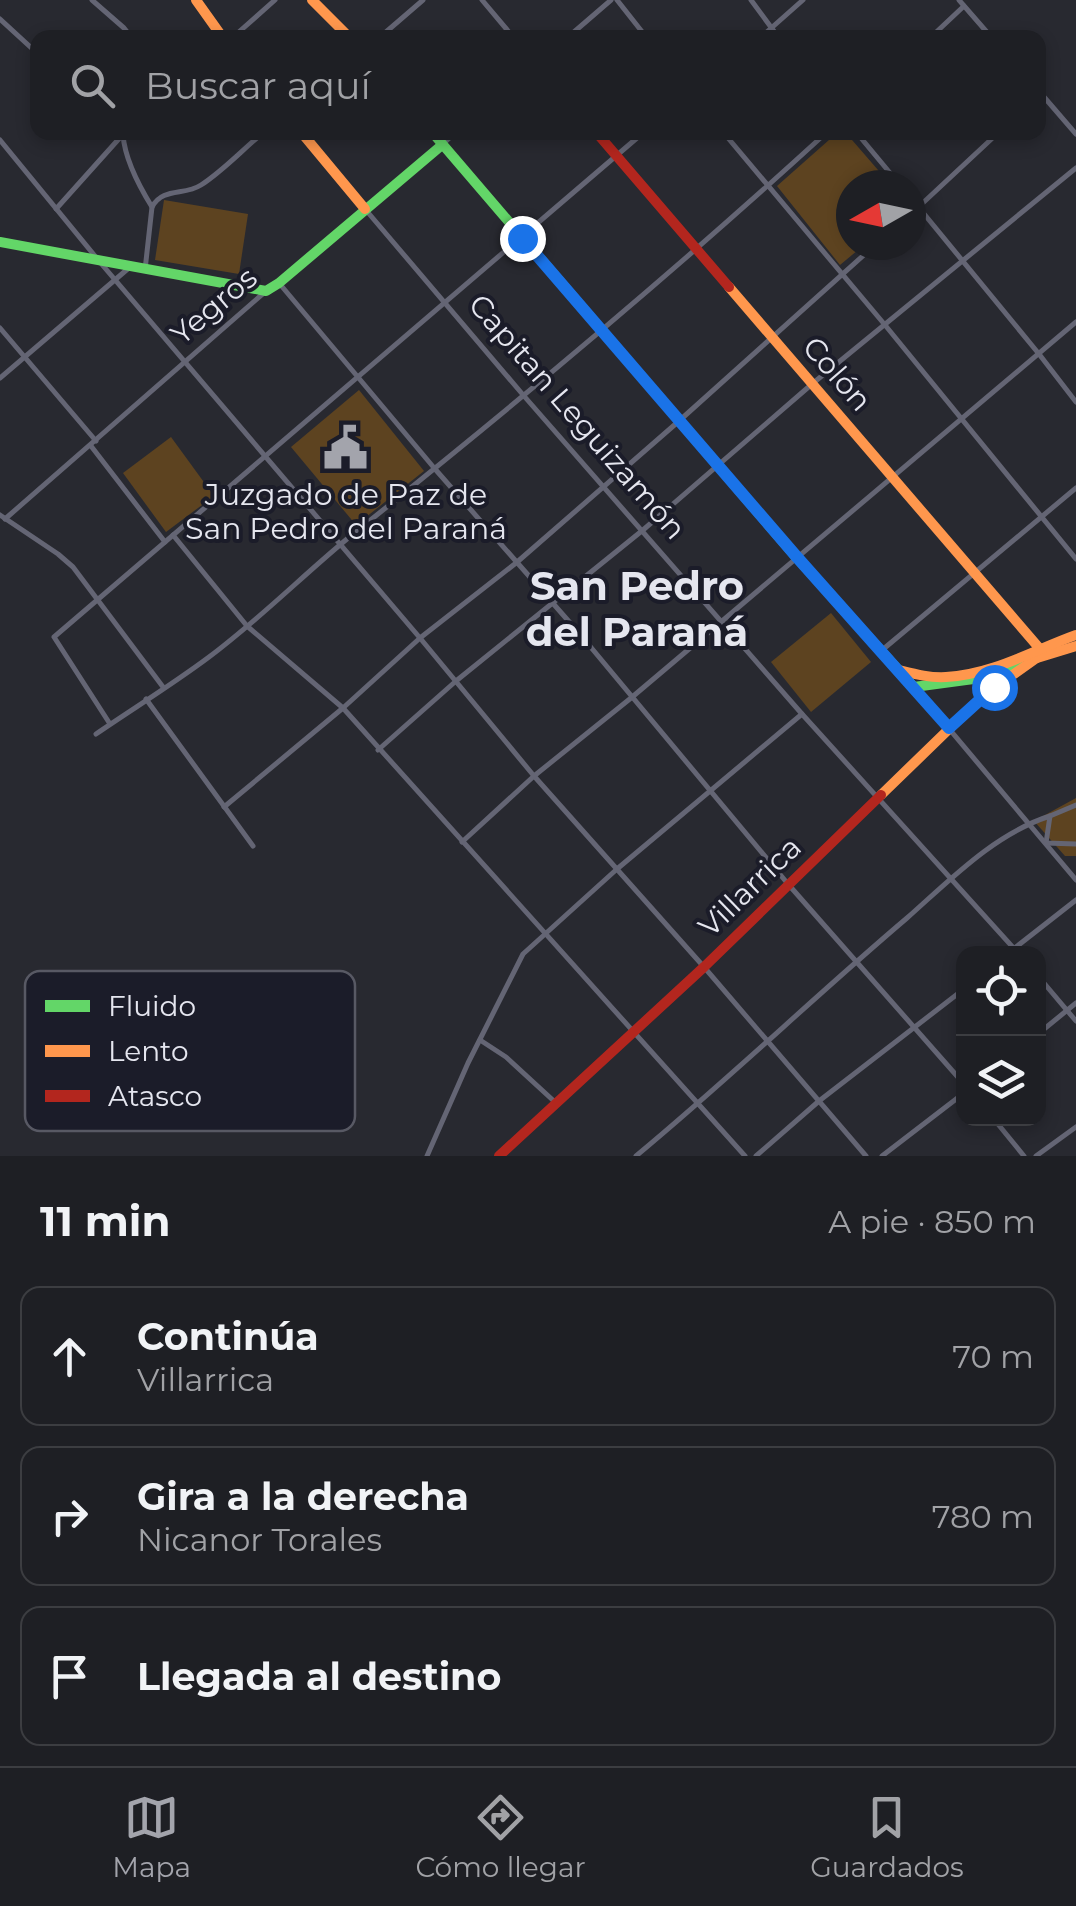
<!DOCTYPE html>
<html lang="es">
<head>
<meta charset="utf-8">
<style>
  body { margin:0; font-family:Montserrat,sans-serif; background:#2b2c31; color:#f1f3f6 }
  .controls { position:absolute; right:30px; bottom:30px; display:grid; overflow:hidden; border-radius:20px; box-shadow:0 5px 15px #0003 }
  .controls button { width:90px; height:90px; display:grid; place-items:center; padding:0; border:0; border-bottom:2px solid #3c3d41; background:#1e1f24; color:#f1f3f6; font:50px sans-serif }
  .compass { position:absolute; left:836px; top:170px; width:90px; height:90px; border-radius:50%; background:#1e1f24; box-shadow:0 5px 15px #0003; rotate:261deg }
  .stop { position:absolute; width:30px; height:30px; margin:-22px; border:8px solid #1a73e8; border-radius:50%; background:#fff }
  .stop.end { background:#1a73e8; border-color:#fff; box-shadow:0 2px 10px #0008 }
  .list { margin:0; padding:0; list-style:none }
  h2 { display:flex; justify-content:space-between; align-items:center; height:130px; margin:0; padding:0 40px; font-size:42px }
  h2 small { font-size:32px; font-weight:400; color:#a1a2a6 }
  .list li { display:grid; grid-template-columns:65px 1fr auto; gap:30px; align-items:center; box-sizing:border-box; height:140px; margin:0 20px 20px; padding:0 20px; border:2px solid #3c3d41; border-radius:20px }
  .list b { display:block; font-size:38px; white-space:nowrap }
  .list p { margin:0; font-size:32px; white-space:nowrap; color:#a1a2a6 }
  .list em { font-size:32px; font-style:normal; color:#a1a2a6 }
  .icon { flex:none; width:55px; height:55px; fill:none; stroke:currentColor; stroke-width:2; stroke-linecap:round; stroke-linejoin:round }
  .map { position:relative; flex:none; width:1076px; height:1156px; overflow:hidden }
  .search { position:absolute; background:#1e1f24; box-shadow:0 5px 15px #0003; left:30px; right:30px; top:30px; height:110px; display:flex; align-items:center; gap:25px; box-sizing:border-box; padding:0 35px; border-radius:20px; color:#a1a2a6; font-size:38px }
  .sheet { height:610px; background:#1e1f24 }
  nav { display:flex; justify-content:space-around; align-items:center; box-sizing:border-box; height:140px; border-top:2px solid #3c3d41; background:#1e1f24; font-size:28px; color:#a1a2a6 }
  nav a { display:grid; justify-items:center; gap:5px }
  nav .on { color:#a3a4ac }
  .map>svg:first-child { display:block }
</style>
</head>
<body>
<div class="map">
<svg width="1076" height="1156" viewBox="0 0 1076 1156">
  <rect width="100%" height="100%" fill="#282930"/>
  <g fill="#5d4320">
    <polygon points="838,132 846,133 891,185 851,185 851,245 864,245 840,265 777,186"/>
    <polygon points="164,200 248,214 239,274 155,260"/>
    <polygon points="359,390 424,471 356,525 291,447"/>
    <polygon points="171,437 214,496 166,532 123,473"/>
    <polygon points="831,613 871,662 811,712 771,662"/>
    <polygon points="1076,798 1076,856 1065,856 1034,821"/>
  </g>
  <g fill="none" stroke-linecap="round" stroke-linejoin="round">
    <g stroke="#646574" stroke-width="5">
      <polyline points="92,0 124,28 128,33 127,38"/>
      <polyline points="482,0 514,38"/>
      <polyline points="617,0 647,38"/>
      <polyline points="751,0 779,38"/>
      <polyline points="959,0 992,38"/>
      <polyline points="0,19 38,54"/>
      <polyline points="232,38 275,0"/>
      <polyline points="379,38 423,0"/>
      <polyline points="567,38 611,0"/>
      <polyline points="760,38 803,0"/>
      <polyline points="930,38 964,6"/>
      <polyline points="1038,90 1076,134"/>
      <polyline points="723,132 885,325 1076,559"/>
      <polyline points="856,132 900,185"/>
      <path d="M123 135C125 160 139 186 152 207"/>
      <polyline points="0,140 99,261 420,638 534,776 704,967 866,1156"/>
      <polyline points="443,144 456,132"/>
      <polyline points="911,198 1039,354 1076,402"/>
      <polyline points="56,209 125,132"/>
      <polyline points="365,209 524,396 802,714 1019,954"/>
      <polyline points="911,214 999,132"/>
      <path d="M145 270 152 207C163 187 184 196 201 185 223 171 243 149 264 132"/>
      <polyline points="279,283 435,469 579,633 788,884 964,1084"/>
      <polyline points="0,328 96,441"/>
      <polyline points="0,378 130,267"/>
      <polyline points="91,446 165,542"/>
      <polyline points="0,515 58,554 73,567 163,687"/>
      <polyline points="5,519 266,291"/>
      <polyline points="173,535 247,626 343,708 745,1156"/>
      <polyline points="881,651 1076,488"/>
      <polyline points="914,687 1076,880"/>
      <polyline points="146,699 253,846"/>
      <polyline points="110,724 54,637 644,132"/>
      <path d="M96 734C134 708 173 684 209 657 260 619 304 574 353 534 515 405 674 272 827 132"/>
      <polyline points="378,750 456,681 643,530 812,384 1076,168"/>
      <polyline points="1076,805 1050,816 1046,843 1076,844"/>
      <polyline points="224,807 343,708 420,638 516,563 679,421 875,245"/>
      <polyline points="462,842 534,776 631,698 1076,322"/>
      <polyline points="1007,954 1076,900"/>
      <polyline points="1038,976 1076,1021"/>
      <polyline points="1038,1034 1076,1003"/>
      <polyline points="480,1040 506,1057 556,1103"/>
      <polyline points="993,1118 1024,1156"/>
      <polyline points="427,1156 468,1063 523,954 617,869 802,714"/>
      <path d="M636 1156C729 1079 815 996 907 918 950 880 994 834 1050 816"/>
      <polyline points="756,1156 819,1101 964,989"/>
      <polyline points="882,1156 964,1093"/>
      <polyline points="1036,1156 1076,1127"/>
    </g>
    <g stroke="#63d668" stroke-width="10">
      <polyline points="432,132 796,557 914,687 981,678 1020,665"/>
      <polyline points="0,242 266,291 279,283 442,145"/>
    </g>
    <g stroke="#ff974d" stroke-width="10">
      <polyline points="196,0 223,38"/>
      <polyline points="312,0 350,38"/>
      <polyline points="301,132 365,209"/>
      <polyline points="729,287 1040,649 1038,657 983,696 881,795"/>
      <polyline points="1037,658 1076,646"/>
      <path d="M899 670C915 674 930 678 946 677 992 675 1034 650 1076 635"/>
    </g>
    <g stroke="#b3261e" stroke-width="10">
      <polyline points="596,132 729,287"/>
      <polyline points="499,1156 704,967 881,795"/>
    </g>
  </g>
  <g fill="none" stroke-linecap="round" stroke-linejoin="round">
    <polyline stroke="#1a73e8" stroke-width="12" points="522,238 796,556 949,728 994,687"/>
  </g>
  <defs>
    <symbol id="civic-bare" viewBox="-9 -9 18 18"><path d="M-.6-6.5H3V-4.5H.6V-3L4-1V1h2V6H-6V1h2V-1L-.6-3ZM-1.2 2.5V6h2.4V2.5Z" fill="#a3a4ac" stroke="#1b1c29" stroke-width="2.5" paint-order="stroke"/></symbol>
  </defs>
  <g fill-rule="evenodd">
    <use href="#civic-bare" x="314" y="416" width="63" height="63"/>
  </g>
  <g text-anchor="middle" stroke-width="8" stroke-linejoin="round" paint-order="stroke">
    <g font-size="30" fill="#e5e6ef" stroke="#1b1c29">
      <text transform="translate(214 306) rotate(-40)" y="10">Yegros</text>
      <text transform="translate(837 374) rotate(49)" y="10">Colón</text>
      <text transform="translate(577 417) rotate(49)" y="10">Capitan Leguizamón</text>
      <text transform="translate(750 887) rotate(-44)" y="10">Villarrica</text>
    </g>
    <g font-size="30" fill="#e5e6ef" stroke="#1b1c29">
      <text x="346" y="505">Juzgado de Paz de<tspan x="346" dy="34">San Pedro del Paraná</tspan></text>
    </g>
    <g font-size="40" font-weight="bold" fill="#e5e6ef" stroke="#1b1c29">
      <text x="637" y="600">San Pedro<tspan x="637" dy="46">del Paraná</tspan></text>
    </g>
  </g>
  <rect x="25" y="971" width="330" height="160" rx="15" fill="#1b1c29" stroke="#585964" stroke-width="2.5"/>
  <rect x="45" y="1000" width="45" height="12" fill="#63d668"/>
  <rect x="45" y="1045" width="45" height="12" fill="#ff974d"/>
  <rect x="45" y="1090" width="45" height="12" fill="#b3261e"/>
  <g font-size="28" fill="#e5e6ef">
    <text x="108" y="1016">Fluido</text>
    <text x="108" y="1061">Lento</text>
    <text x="108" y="1106">Atasco</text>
  </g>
</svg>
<div class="controls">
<button><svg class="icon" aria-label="locate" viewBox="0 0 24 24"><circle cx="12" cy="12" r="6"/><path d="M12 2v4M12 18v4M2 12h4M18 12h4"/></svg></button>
<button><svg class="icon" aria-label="layers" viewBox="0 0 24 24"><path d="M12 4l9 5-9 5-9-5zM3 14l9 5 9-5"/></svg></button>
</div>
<svg class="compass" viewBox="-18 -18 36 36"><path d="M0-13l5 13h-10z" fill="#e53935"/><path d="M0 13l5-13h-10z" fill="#a1a2a6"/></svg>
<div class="stop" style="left:994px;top:687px"></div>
<div class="stop end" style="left:522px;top:238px"></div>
<div class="search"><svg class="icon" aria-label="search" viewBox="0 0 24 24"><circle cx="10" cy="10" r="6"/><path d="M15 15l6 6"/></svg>Buscar aquí</div>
</div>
<section class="sheet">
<h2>11 min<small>A pie · 850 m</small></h2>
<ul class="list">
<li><svg class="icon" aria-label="ahead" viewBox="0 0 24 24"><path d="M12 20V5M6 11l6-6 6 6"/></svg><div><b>Continúa</b><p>Villarrica</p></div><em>70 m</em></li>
<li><svg class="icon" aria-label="right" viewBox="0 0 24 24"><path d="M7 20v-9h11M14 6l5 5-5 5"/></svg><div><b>Gira a la derecha</b><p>Nicanor Torales</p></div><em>780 m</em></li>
<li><svg class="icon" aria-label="arrive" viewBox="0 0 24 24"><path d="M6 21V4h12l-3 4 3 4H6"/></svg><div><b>Llegada al destino</b></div></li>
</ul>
</section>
<nav>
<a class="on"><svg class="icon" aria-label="map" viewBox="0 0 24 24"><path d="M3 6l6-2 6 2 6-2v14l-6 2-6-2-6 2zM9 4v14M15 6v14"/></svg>Mapa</a>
<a><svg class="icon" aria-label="directions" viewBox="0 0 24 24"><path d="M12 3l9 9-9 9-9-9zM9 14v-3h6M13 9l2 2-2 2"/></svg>Cómo llegar</a>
<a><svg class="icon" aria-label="saved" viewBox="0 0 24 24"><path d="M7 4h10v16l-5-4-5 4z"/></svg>Guardados</a>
</nav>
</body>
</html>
